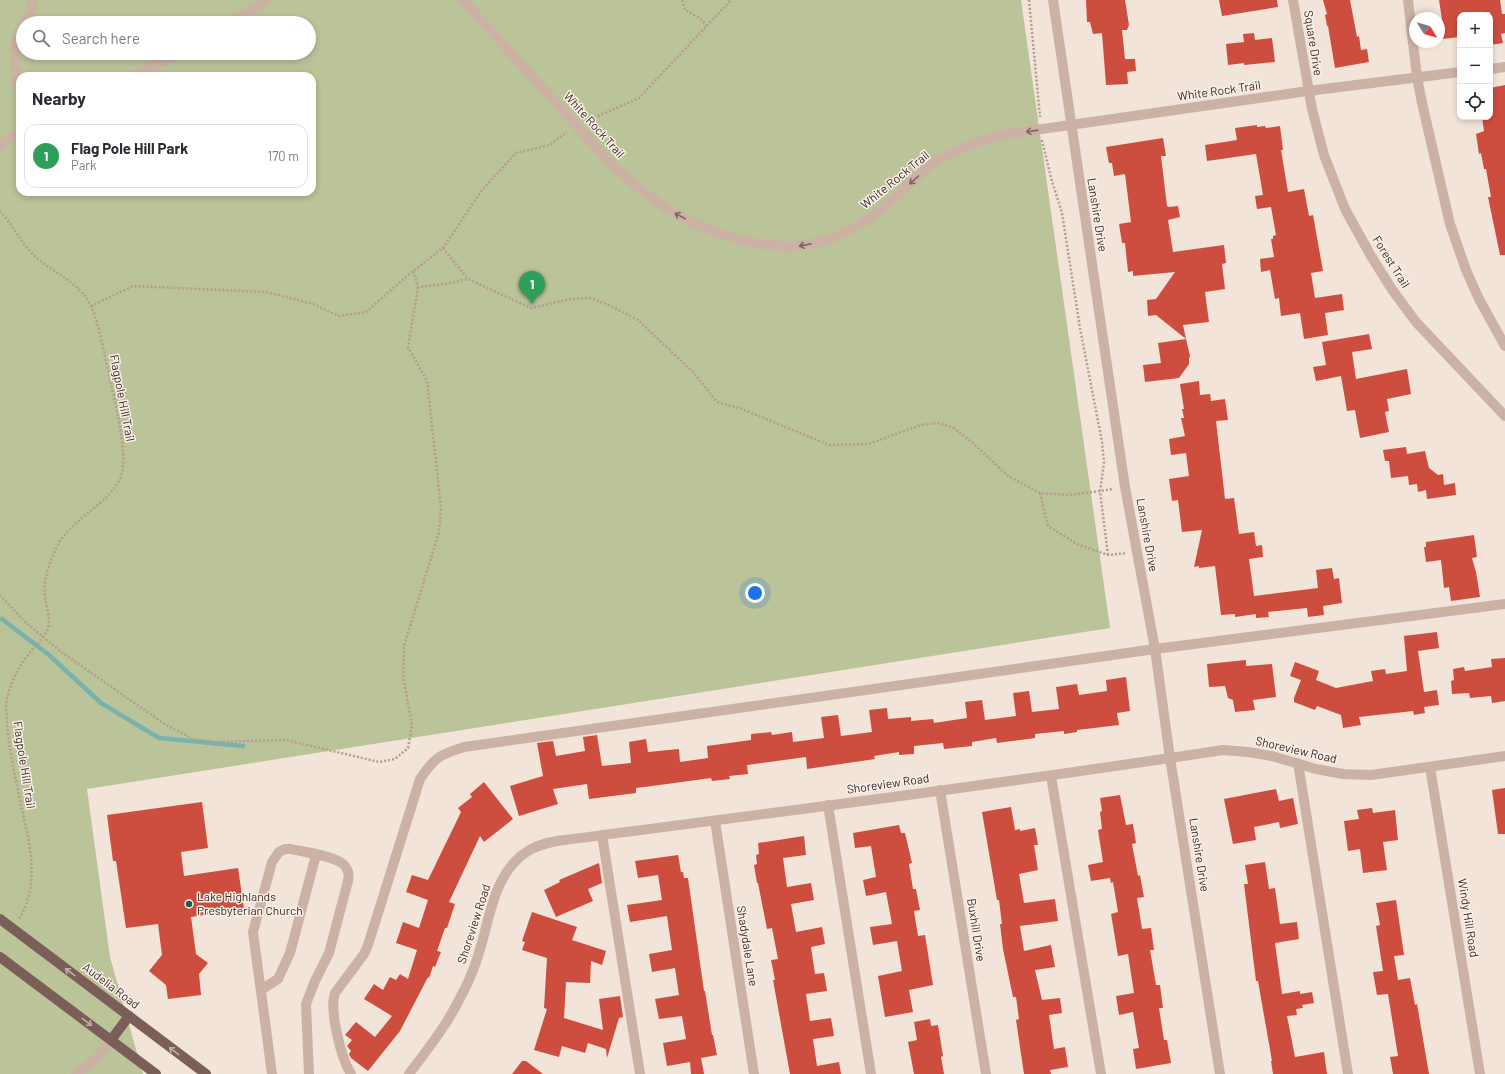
<!DOCTYPE html>
<html lang="en">
<head>
<meta charset="utf-8">
<style>
  body { margin:0; font-family:Barlow,sans-serif; background:#f2f2f3; color:#2b2b33 }
  .controls { position:absolute; right:12px; top:12px; display:grid; overflow:hidden; border-radius:8px; box-shadow:0 2px 6px #0003 }
  .controls button { width:36px; height:36px; display:grid; place-items:center; padding:0; border:0; border-bottom:1px solid #e1e1e2; background:#fff; color:#2b2b33; font:20px sans-serif }
  .compass { position:absolute; left:1409px; top:12px; width:36px; height:36px; border-radius:50%; background:#fff; box-shadow:0 2px 6px #0003; rotate:127deg }
  .you { position:absolute; left:755px; top:593px; width:14px; height:14px; margin:-10px; border:3px solid #fff; border-radius:50%; background:#1a73e8; box-shadow:0 0 0 6px #1a73e833 }
  .badge { display:grid; place-items:center; width:26px; height:26px; border-radius:50%; background:#ea580c; color:#fff; font-size:13px; font-weight:700 }
  .pin { position:absolute; translate:-50% -33px; filter:drop-shadow(0 1px 2px #0008) }
  .pin::after { content:''; position:absolute; top:21px; width:14px; height:12px; background:inherit; clip-path:polygon(0 0,100% 0,50% 100%) }
  .list { margin:0; padding:0; list-style:none }
  h2 { display:flex; justify-content:space-between; align-items:center; height:52px; margin:0; padding:0 16px; font-size:17px }
  h2 small { font-size:13px; font-weight:400; color:#7c7c81 }
  .list li { display:grid; grid-template-columns:26px 1fr auto; gap:12px; align-items:center; box-sizing:border-box; height:64px; margin:0 8px 8px; padding:0 8px; border:1px solid #e1e1e2; border-radius:12px }
  .list b { display:block; font-size:15px; white-space:nowrap }
  .list p { margin:0; font-size:13px; white-space:nowrap; color:#7c7c81 }
  .list em { font-size:13px; font-style:normal; color:#7c7c81 }
  .icon { flex:none; width:22px; height:22px; fill:none; stroke:currentColor; stroke-width:2; stroke-linecap:round; stroke-linejoin:round }
  .map { position:relative; flex:none; width:1505px; height:1074px; overflow:hidden }
  .search { position:absolute; background:#fff; box-shadow:0 2px 6px #0003; left:16px; top:16px; width:300px; height:44px; display:flex; align-items:center; gap:10px; box-sizing:border-box; padding:0 14px; border-radius:22px; color:#7c7c81; font-size:15px }
  .panel { position:absolute; background:#fff; box-shadow:0 2px 6px #0003; left:16px; top:72px; width:300px; height:124px; border-radius:12px }
  .map>svg:first-child { display:block }
</style>
</head>
<body>
<div class="map">
<svg width="1505" height="1074" viewBox="0 0 1505 1074">
  <rect width="100%" height="100%" fill="#f3e4da"/>
  <path fill="#bbc399" fill-rule="evenodd" d="M0 0H1021L1110 628 87 789 110 957 143 1074H0ZM23 23H309V53H23ZM20 76H312V192H20Z"/>
  <g fill="none" stroke-linecap="round" stroke-linejoin="round">
    <polyline stroke="#77b2ad" stroke-width="4.5" points="2,619 49,655 101,703 159,738 243,746"/>
  </g>
  <g fill="#cd4d3e">
    <polygon points="1086,0 1125,0 1129,25 1127,30 1122,30 1125,59 1135,59 1136,71 1127,72 1128,84 1106,85 1102,33 1093,34 1090,22 1087,22"/>
    <polygon points="1219,0 1277,0 1278,7 1222,16"/>
    <polygon points="1323,0 1350,0 1357,37 1359,36 1361,50 1367,49 1369,62 1335,68 1328,26 1327,26 1325,15 1327,14"/>
    <polygon points="1439,0 1500,0 1502,14 1505,14 1505,33 1501,34 1503,43 1490,45 1490,12 1460,15 1460,37 1442,39 1441,26 1443,26"/>
    <polygon points="1254,33 1255,40 1272,38 1275,62 1244,65 1244,63 1228,65 1226,44 1244,42 1243,34"/>
    <polygon points="1505,85 1505,255 1500,255 1488,197 1491,197 1486,169 1484,169 1481,153 1479,154 1476,134 1484,131 1482,117 1490,117 1490,88"/>
    <polygon points="1257,125 1257,127 1265,126 1266,128 1280,126 1283,150 1281,150 1288,192 1304,189 1309,216 1313,215 1323,271 1311,273 1315,298 1342,294 1344,310 1325,313 1328,335 1304,339 1300,313 1281,316 1279,298 1275,299 1270,270 1261,272 1260,259 1274,257 1271,239 1273,239 1273,236 1276,235 1271,207 1257,209 1255,196 1263,195 1256,154 1207,161 1205,145 1237,140 1235,128"/>
    <polygon points="1163,138 1166,156 1161,156 1167,206 1169,207 1178,206 1180,217 1168,220 1173,252 1224,245 1226,263 1222,264 1225,289 1205,292 1209,322 1183,325 1186,339 1156,315 1148,316 1147,300 1156,299 1175,272 1133,276 1133,271 1128,272 1125,243 1122,243 1119,224 1131,222 1125,174 1114,176 1112,163 1109,163 1106,147"/>
    <polygon points="1369,334 1372,349 1352,352 1356,379 1407,369 1411,394 1387,399 1389,411 1385,412 1389,432 1360,438 1355,410 1347,411 1341,376 1316,381 1313,367 1326,365 1322,342"/>
    <polygon points="1186,339 1190,356 1189,358 1189,364 1179,378 1145,382 1143,365 1161,363 1158,343"/>
    <polygon points="1199,381 1200,395 1210,394 1211,401 1225,399 1228,420 1216,421 1225,499 1234,498 1239,534 1254,532 1256,546 1262,545 1263,557 1249,559 1254,596 1318,588 1316,570 1332,568 1334,579 1339,578 1342,603 1323,606 1324,615 1308,617 1307,608 1268,612 1269,617 1256,618 1256,614 1235,617 1235,614 1221,615 1215,566 1199,568 1199,566 1194,567 1202,530 1182,532 1178,500 1172,501 1169,479 1189,476 1186,453 1171,455 1169,439 1185,436 1181,418 1184,418 1182,409 1184,409 1180,384"/>
    <polygon points="1406,447 1407,454 1425,451 1429,468 1438,475 1443,474 1444,485 1455,483 1456,495 1427,499 1426,490 1418,492 1417,484 1409,485 1408,476 1391,478 1389,461 1385,461 1383,450"/>
    <polygon points="1474,535 1477,557 1472,558 1476,572 1480,597 1451,601 1449,587 1444,588 1441,560 1426,562 1424,547 1426,547 1426,542"/>
    <polygon points="1437,632 1439,648 1418,651 1424,692 1437,690 1439,705 1424,707 1425,713 1414,715 1413,711 1359,717 1361,725 1343,728 1341,715 1317,706 1315,710 1294,702 1294,698 1301,680 1290,676 1295,662 1319,671 1316,680 1336,688 1373,681 1371,671 1385,669 1386,674 1407,671 1404,636"/>
    <polygon points="1505,658 1505,701 1492,703 1491,696 1470,698 1469,693 1452,694 1451,681 1454,680 1453,669 1464,667 1465,671 1492,667 1491,659"/>
    <polygon points="1246,660 1246,666 1272,664 1276,697 1253,700 1255,710 1235,712 1233,700 1228,698 1225,686 1209,687 1207,664"/>
    <polygon points="1126,677 1130,711 1117,713 1119,725 1077,730 1077,732 1064,734 1064,731 1035,734 1035,738 997,743 996,738 972,742 972,746 944,749 943,743 914,746 914,754 899,755 899,752 874,756 875,759 807,769 806,757 747,765 748,774 729,776 730,779 712,781 711,778 652,786 636,788 636,793 589,799 587,784 553,789 558,804 519,816 510,786 543,776 537,743 553,741 556,756 585,751 583,737 597,735 602,766 631,763 629,742 646,739 648,752 679,749 680,762 708,758 707,746 751,740 751,734 771,732 772,735 792,732 793,742 824,738 821,717 838,715 841,736 872,732 869,710 887,708 888,719 911,717 911,721 933,719 934,723 967,718 965,702 982,700 985,720 1016,716 1013,693 1029,691 1032,712 1059,709 1056,687 1077,684 1079,695 1107,691 1106,680"/>
    <polygon points="484,782 513,819 484,842 480,836 449,902 455,904 447,928 445,928 437,951 441,952 435,967 433,966 429,978 428,977 400,1031 368,1071 351,1058 349,1054 351,1051 347,1046 352,1040 345,1035 356,1022 375,1037 392,1016 364,999 374,984 383,990 390,977 396,980 400,974 408,979 417,950 396,943 403,922 419,928 428,900 406,892 412,875 428,880 461,812 458,808 472,797 470,794"/>
    <polygon points="1505,788 1505,834 1498,834 1492,790"/>
    <polygon points="1276,789 1279,801 1293,798 1298,824 1280,828 1279,822 1254,827 1256,840 1233,844 1224,799"/>
    <polygon points="1120,795 1126,825 1133,824 1136,843 1132,844 1138,876 1140,875 1144,897 1137,898 1142,929 1151,928 1154,950 1150,950 1156,985 1160,985 1163,1008 1159,1008 1164,1040 1167,1040 1171,1063 1136,1069 1133,1049 1139,1048 1133,1012 1119,1015 1116,996 1134,993 1128,954 1118,956 1111,914 1118,912 1113,882 1111,883 1110,878 1091,881 1088,865 1103,862 1098,830 1102,829 1100,812 1102,811 1100,798"/>
    <polygon points="202,802 208,848 181,852 184,876 238,868 244,909 191,917 196,954 208,963 199,974 201,995 168,999 166,985 149,971 162,955 158,924 126,928 116,861 113,861 107,815"/>
    <polygon points="1011,807 1015,830 1020,829 1020,831 1035,828 1038,845 1034,845 1038,870 1019,874 1024,903 1055,899 1058,921 1020,926 1024,951 1051,945 1055,967 1035,970 1042,1000 1060,998 1062,1013 1049,1015 1054,1049 1065,1047 1068,1067 1050,1070 1051,1074 1024,1074 1016,1020 1019,1019 1016,997 1013,997 1003,949 1000,924 1002,924 999,900 997,900 982,812"/>
    <polygon points="1372,808 1373,813 1395,810 1398,840 1383,842 1387,870 1363,873 1360,849 1348,851 1344,821 1359,819 1357,810"/>
    <polygon points="899,825 901,833 905,833 912,863 909,864 913,889 916,889 920,910 914,911 918,936 925,935 933,985 909,990 913,1012 885,1017 878,976 902,971 897,941 873,945 870,927 892,924 886,892 866,896 863,880 876,877 871,846 855,848 853,833"/>
    <polygon points="804,836 806,855 783,858 787,887 811,883 814,900 791,904 796,932 822,927 825,944 811,947 815,974 824,973 827,991 806,994 810,1021 831,1018 834,1036 813,1039 817,1066 839,1062 841,1074 790,1074 773,980 775,980 771,960 778,959 772,928 767,929 758,883 757,883 754,865 757,864 756,855 759,854 758,843"/>
    <polygon points="678,855 681,872 683,872 684,878 688,878 704,991 705,991 712,1035 713,1035 717,1055 701,1058 704,1074 691,1074 690,1062 667,1066 663,1043 686,1039 682,1016 659,1019 655,999 679,995 675,968 652,972 649,954 672,950 667,916 630,922 627,905 662,900 658,875 638,878 635,861"/>
    <polygon points="1265,862 1269,889 1275,888 1280,924 1297,922 1299,939 1275,943 1282,994 1300,991 1300,994 1312,992 1314,1003 1302,1005 1303,1008 1296,1009 1297,1015 1287,1016 1295,1057 1324,1052 1327,1074 1273,1074 1271,1061 1272,1061 1258,981 1256,981 1244,884 1248,884 1245,865"/>
    <polygon points="599,863 602,883 588,889 593,901 556,917 544,890 560,882 559,880"/>
    <polygon points="1396,900 1404,955 1394,956 1398,980 1410,978 1415,1005 1417,1004 1429,1074 1393,1074 1390,1057 1398,1056 1388,994 1377,995 1373,972 1383,971 1376,926 1380,925 1376,903"/>
    <polygon points="532,912 577,927 572,940 606,951 602,965 591,961 590,983 566,982 564,1018 603,1030 599,999 620,996 623,1017 619,1018 607,1058 606,1049 588,1043 585,1053 562,1046 559,1057 534,1050 547,1009 544,1008 547,958 522,950 525,942 522,941"/>
    <polygon points="930,1019 931,1026 938,1025 943,1056 941,1057 944,1074 914,1074 908,1042 917,1040 914,1022"/>
    <polygon points="522,1061 526,1061 543,1074 512,1074"/>
  </g>
  <g fill="none" stroke-linecap="round" stroke-linejoin="round">
    <g stroke="#b89b8f" stroke-width="2.5" stroke-dasharray="2 2" stroke-linecap="butt">
      <polyline points="682,0 685,10 698,17 708,26"/>
      <polyline points="1029,0 1040,117"/>
      <polyline points="587,121 639,98 731,0"/>
      <polyline points="1042,140 1051,178 1062,213 1080,328 1102,442 1104,463 1100,491 1108,555"/>
      <path d="M0 211C13 225 20 242 34 255 49 270 70 278 84 295 87 298 90 304 92 308 100 328 103 349 108 370 113 395 129 453 121 476 110 505 66 521 55 551 49 565 43 581 45 597 46 607 51 619 48 628 44 638 35 646 29 654 17 668 9 686 6 704 6 711 7 718 7 724 9 748 14 772 19 795 27 836 43 880 19 919"/>
      <polyline points="443,248 468,279"/>
      <polyline points="413,271 418,287 446,284 468,279 531,308 571,299 591,298 611,306 638,320 693,372 717,402 742,409 829,445 868,444 921,425 938,423 954,428 975,445 1008,476 1040,493 1070,495 1114,489"/>
      <polyline points="91,306 133,286 267,292 313,304 339,316 366,312 413,271 443,248 482,190 516,153 550,145 567,132"/>
      <polyline points="1040,493 1048,526 1077,544 1108,555 1127,553"/>
      <polyline points="0,595 25,622 60,651 166,725 193,739 214,742 286,740 379,762 395,759 408,748 412,725 403,676 404,646 439,532 441,507 427,381 408,347 418,287"/>
    </g>
    <g stroke="#ccb2a5" stroke-width="10">
      <path d="M463 0 611 164C632 183 653 201 678 215 693 224 709 230 726 235 779 253 822 251 870 218 890 205 906 186 924 170 948 151 978 141 1007 134L1308 91 1460 72"/>
      <polyline points="1053,0 1125,487 1155,649 1170,758 1220,1074"/>
      <polyline points="1293,0 1312,109 1324,155 1345,209 1371,256 1393,291 1416,322 1505,416"/>
      <polyline points="1408,0 1417,77 1422,103 1450,224 1466,270 1479,299 1505,346"/>
      <polyline points="25,23 32,8 32,0"/>
      <polyline points="229,23 268,0"/>
      <polyline points="1490,69 1505,67"/>
      <polyline points="134,76 178,53"/>
      <polyline points="20,88 16,82 15,45 23,28"/>
      <polyline points="0,147 9,138 20,133"/>
      <polyline points="1298,763 1348,1074"/>
      <polyline points="1430,767 1480,1074"/>
      <polyline points="1051,776 1101,1074"/>
      <polyline points="940,790 986,1074"/>
      <polyline points="828,805 871,1074"/>
      <polyline points="715,821 754,1074"/>
      <polyline points="602,835 640,1074"/>
      <polyline points="261,990 278,979 290,953 316,855"/>
      <polyline points="76,1074 96,1059 111,1040"/>
      <path d="M272 1074 253 932 272 862 279 852 285 849H291C303 852 338 856 345 866 349 871 349 875 348 881L329 953 315 981 306 1004 309 1074"/>
      <path d="M351 1074C341 1058 329 1010 335 993L364 954 368 945 420 779C435 757 439 755 464 747L1155 649 1505 604"/>
      <path d="M409 1074C427 1050 447 1025 460 998 466 987 472 974 476 962 490 924 491 874 528 851 537 845 547 843 557 841 779 812 1001 784 1223 750L1248 752 1272 756 1316 769 1343 774 1371 775 1505 756"/>
    </g>
    <g stroke="#7a5e57" stroke-width="10">
      <polyline points="0,919 206,1074"/>
      <polyline points="0,957 156,1074"/>
      <polyline points="111,1040 129,1016"/>
    </g>
  </g>
  <defs><path id="oneway-shaft" d="M-6 0H5M1.5-3L5.5 0L1.5 3" fill="none" stroke-width="1.6" stroke-linecap="round" stroke-linejoin="round"/></defs>
  <g stroke="#7a6760">
    <use href="#oneway-shaft" transform="translate(1032 131) rotate(172)"/>
    <use href="#oneway-shaft" transform="translate(914 180) rotate(138)"/>
    <use href="#oneway-shaft" transform="translate(680 216) rotate(-152)"/>
    <use href="#oneway-shaft" transform="translate(805 245) rotate(169)"/>
  </g>
  <g stroke="#c1aea6">
    <use href="#oneway-shaft" transform="translate(70 972) rotate(-143)"/>
    <use href="#oneway-shaft" transform="translate(87 1022) rotate(37)"/>
    <use href="#oneway-shaft" transform="translate(174 1051) rotate(-143)"/>
  </g>
  <circle fill="#1a5b57" stroke="#fbefe7" stroke-width="1.5" cx="189" cy="904" r="4"/>
  <g text-anchor="middle" stroke-width="3" stroke-linejoin="round" paint-order="stroke">
    <g font-size="12" fill="#372a27" stroke="#fbefe7">
      <text transform="translate(1313 43) rotate(81)" y="4">Square Drive</text>
      <text transform="translate(1219 91) rotate(-8)" y="4">White Rock Trail</text>
      <text transform="translate(594 125) rotate(48)" y="4">White Rock Trail</text>
      <text transform="translate(895 180) rotate(-39)" y="4">White Rock Trail</text>
      <text transform="translate(1097 215) rotate(81)" y="4">Lanshire Drive</text>
      <text transform="translate(1391 262) rotate(58)" y="4">Forest Trail</text>
      <text transform="translate(122 398) rotate(79)" y="4">Flagpole Hill Trail</text>
      <text transform="translate(1147 535) rotate(80)" y="4">Lanshire Drive</text>
      <text transform="translate(1296 750) rotate(13)" y="4">Shoreview Road</text>
      <text transform="translate(24 765) rotate(81)" y="4">Flagpole Hill Trail</text>
      <text transform="translate(888 784) rotate(-8)" y="4">Shoreview Road</text>
      <text transform="translate(1199 855) rotate(81)" y="4">Lanshire Drive</text>
      <text transform="translate(1468 918) rotate(81)" y="4">Windy Hill Road</text>
      <text transform="translate(474 924) rotate(-72)" y="4">Shoreview Road</text>
      <text transform="translate(976 930) rotate(81)" y="4">Buxhill Drive</text>
      <text transform="translate(747 946) rotate(81)" y="4">Shadydale Lane</text>
      <text transform="translate(111 986) rotate(37)" y="4">Audelia Road</text>
    </g>
    <g font-size="12" fill="#372a27" stroke="#fbefe7" text-anchor="start">
      <text x="197" y="901">Lake Highlands<tspan x="197" dy="14">Presbyterian Church</tspan></text>
    </g>
  </g>
</svg>
<div class="controls">
<button>+</button>
<button>−</button>
<button><svg class="icon" aria-label="locate" viewBox="0 0 24 24"><circle cx="12" cy="12" r="6"/><path d="M12 2v4M12 18v4M2 12h4M18 12h4"/></svg></button>
</div>
<svg class="compass" viewBox="-18 -18 36 36"><path d="M0-13l5 13h-10z" fill="#e53935"/><path d="M0 13l5-13h-10z" fill="#7c7c81"/></svg>
<div class="you"></div>
<div class="pin badge" style="left:532px;top:304px;background:#2e9e5b">1</div>
<div class="search"><svg class="icon" aria-label="search" viewBox="0 0 24 24"><circle cx="10" cy="10" r="6"/><path d="M15 15l6 6"/></svg>Search here</div>
<section class="panel">
<h2>Nearby<small></small></h2>
<ul class="list">
<li><span class="badge" style="background:#2e9e5b">1</span><div><b>Flag Pole Hill Park</b><p>Park</p></div><em>170 m</em></li>
</ul>
</section>
</div>
</body>
</html>
